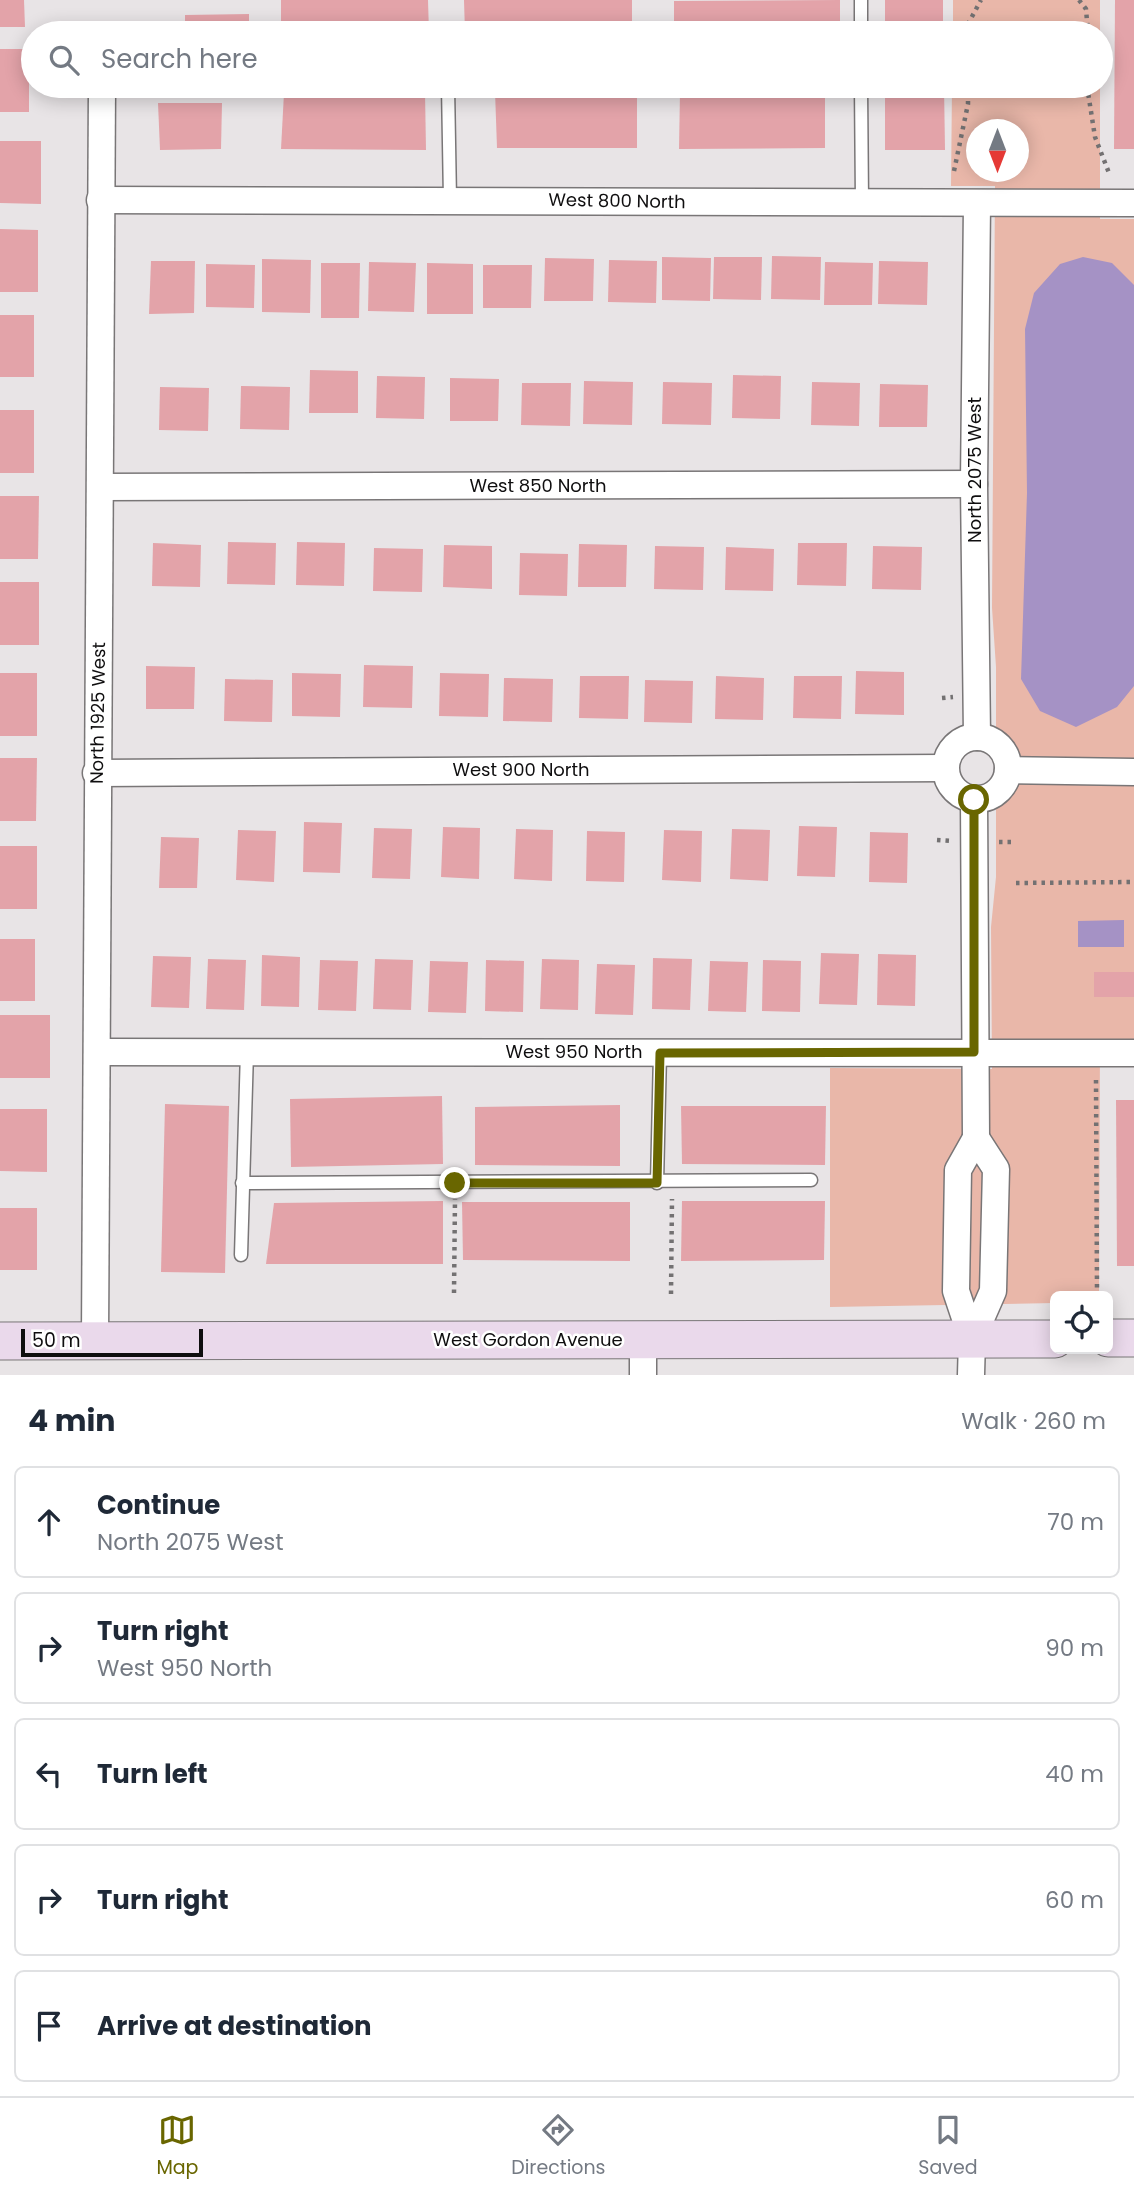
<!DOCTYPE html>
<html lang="en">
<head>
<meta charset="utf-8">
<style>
  body { margin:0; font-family:Poppins,sans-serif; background:#f6f6f7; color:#1f2937 }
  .controls { position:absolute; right:21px; bottom:21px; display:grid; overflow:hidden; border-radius:10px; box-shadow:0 4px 18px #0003 }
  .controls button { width:63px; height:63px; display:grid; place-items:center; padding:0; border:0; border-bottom:2px solid #e0e1e3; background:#fff; color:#1f2937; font:35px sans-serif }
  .compass { position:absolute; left:966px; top:119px; width:63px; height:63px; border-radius:50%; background:#fff; box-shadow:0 4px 18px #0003; rotate:180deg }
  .scale { position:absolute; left:21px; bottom:18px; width:182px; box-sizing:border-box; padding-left:7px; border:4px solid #0f0e0f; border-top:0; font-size:19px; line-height:24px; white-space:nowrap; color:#0f0e0f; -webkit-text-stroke:5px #fff; paint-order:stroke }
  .stop { position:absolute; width:21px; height:21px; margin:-16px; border:5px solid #696600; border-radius:50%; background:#fff }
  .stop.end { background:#696600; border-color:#fff; box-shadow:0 2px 7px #0008 }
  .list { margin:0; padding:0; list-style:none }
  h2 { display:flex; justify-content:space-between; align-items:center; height:91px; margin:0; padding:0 28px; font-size:30px }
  h2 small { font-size:23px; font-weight:400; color:#747a83 }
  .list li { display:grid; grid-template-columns:46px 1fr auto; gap:21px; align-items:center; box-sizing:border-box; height:112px; margin:0 14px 14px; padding:0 14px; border:2px solid #e0e1e3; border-radius:10px }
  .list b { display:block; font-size:26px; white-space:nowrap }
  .list p { margin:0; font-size:23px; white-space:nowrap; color:#747a83 }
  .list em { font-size:23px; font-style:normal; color:#747a83 }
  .icon { flex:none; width:38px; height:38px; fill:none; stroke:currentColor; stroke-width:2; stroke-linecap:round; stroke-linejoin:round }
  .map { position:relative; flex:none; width:1134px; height:1375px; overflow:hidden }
  .search { position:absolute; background:#fff; box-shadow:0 4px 18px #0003; left:21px; right:21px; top:21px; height:77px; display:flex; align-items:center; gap:18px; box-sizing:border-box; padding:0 24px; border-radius:38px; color:#747a83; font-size:26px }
  .sheet { height:721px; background:#fff }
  nav { display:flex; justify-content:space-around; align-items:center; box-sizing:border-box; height:98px; border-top:2px solid #e0e1e3; background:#fff; font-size:19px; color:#747a83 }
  nav a { display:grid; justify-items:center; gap:4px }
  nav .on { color:#696600 }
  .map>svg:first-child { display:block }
</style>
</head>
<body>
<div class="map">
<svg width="1134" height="1375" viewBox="0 0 1134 1375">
  <rect width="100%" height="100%" fill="#e8e4e6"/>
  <g fill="#e9b7a9" fill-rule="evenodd">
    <rect x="953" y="0" width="147" height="33"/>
    <path d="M952 86H1100V219H1134V1039H1100L1099 1296H1055V1303L830 1307V1068L992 1069 991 927 996 877V667L992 608 995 186H951ZM976 130H1018V172H976Z"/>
  </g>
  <g fill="#a592c5">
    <polygon points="1083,257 1112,263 1134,285 1134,686 1117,707 1076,727 1040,711 1021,679 1027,493 1025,329 1034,293 1060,264"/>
    <polygon points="1124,920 1124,947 1078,947 1078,921"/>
  </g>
  <g fill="#e3a3a9">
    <polygon points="0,0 24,0 25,27 0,27"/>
    <polygon points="281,0 428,0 429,33 281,33"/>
    <polygon points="464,0 632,0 632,33 465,33"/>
    <polygon points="840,0 840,33 674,33 674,1"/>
    <rect x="885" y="0" width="58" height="33"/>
    <polygon points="1115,0 1134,0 1134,149 1114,149"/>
    <polygon points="249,14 249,33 185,33 185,15"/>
    <rect x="0" y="49" width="29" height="63"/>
    <polygon points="885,86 944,86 945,150 885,150"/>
    <polygon points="637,89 637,148 497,148 495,91"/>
    <polygon points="825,91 825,148 679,149 680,92"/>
    <polygon points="425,92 426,150 281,149 284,93"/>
    <polygon points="158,103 222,103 221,149 160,150"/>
    <polygon points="0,141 41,141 41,204 0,203"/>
    <polygon points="0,229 38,230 38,292 0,292"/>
    <polygon points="772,256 821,257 820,300 771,299"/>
    <polygon points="662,257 711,258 710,301 662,300"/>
    <polygon points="714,257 762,257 761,300 713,299"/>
    <polygon points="545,258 594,259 593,301 544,301"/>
    <polygon points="262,259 311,260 310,313 262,312"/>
    <polygon points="609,260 657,261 656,303 608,302"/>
    <polygon points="151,261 195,261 194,313 149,314"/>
    <polygon points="879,261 928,262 927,305 878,304"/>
    <polygon points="369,262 416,263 414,312 368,311"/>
    <polygon points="825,262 873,263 872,305 824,305"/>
    <polygon points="321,263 360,263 359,318 321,318"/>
    <polygon points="427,263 473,264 473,314 427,314"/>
    <polygon points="206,264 255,265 254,308 206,307"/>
    <polygon points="483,265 532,265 531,308 483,308"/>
    <rect x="0" y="315" width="34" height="62"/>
    <polygon points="310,370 358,371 358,413 309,413"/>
    <polygon points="733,375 781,376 780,419 732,418"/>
    <polygon points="377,376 425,377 424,419 376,418"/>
    <polygon points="450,378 499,379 498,421 450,421"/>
    <polygon points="584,381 633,382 632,425 583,424"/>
    <polygon points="663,382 712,383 711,425 662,424"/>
    <polygon points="812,382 860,383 859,426 811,425"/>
    <polygon points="522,383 571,383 570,426 521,425"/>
    <polygon points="880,384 928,385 927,427 879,427"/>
    <polygon points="241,386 290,387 289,430 240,429"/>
    <polygon points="160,387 209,388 208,431 159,430"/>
    <rect x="0" y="410" width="34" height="63"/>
    <polygon points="0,496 39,496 38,559 0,559"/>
    <polygon points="228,542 276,543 275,585 227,584"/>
    <polygon points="297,542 345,543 344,586 296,585"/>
    <polygon points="153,543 201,545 200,587 152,586"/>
    <polygon points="798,543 847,543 846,586 797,585"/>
    <polygon points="579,544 627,545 626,587 578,587"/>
    <polygon points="444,545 492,546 492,589 443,587"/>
    <polygon points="655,546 704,547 703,590 654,589"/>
    <polygon points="873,546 922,547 921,590 872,589"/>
    <polygon points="726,547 774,549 773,591 725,590"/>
    <polygon points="374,548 423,549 422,592 373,591"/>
    <polygon points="520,553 568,554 567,596 519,595"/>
    <rect x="0" y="582" width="39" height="63"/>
    <polygon points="364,665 413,666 412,708 363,707"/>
    <polygon points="146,666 195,667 194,709 146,709"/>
    <polygon points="856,671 904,672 904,715 855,714"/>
    <rect x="0" y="673" width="37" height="63"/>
    <polygon points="292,673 341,674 340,717 292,716"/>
    <polygon points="440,673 489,674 488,717 439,716"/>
    <polygon points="580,676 629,676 628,719 579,718"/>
    <polygon points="716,676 764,678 763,720 715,719"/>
    <polygon points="794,676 842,676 841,719 793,718"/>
    <polygon points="504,678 553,679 552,722 503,721"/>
    <polygon points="225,679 273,680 272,722 224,721"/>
    <polygon points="645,680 693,681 692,723 644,722"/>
    <polygon points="0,758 37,758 36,821 0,821"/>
    <polygon points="304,822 342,823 340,873 303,872"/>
    <polygon points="799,826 837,827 835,877 797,876"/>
    <polygon points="443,827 480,828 479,879 441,877"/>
    <polygon points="374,828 412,829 410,879 372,878"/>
    <polygon points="516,829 553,830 552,881 514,879"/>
    <polygon points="732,829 770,830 768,881 730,879"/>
    <polygon points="238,830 276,831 274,882 236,880"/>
    <polygon points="664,830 702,831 701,882 662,880"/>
    <polygon points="587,831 625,832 624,882 586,881"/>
    <polygon points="870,832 908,833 907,883 869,882"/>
    <polygon points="161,837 199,838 197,888 159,888"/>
    <rect x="0" y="846" width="37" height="63"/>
    <rect x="0" y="939" width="35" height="62"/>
    <polygon points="821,953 859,954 857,1005 819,1004"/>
    <polygon points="878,954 916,955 915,1006 877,1005"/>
    <polygon points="262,955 300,957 299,1007 261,1006"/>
    <polygon points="153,956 191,957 189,1008 151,1007"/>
    <polygon points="653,958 692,959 690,1010 652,1009"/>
    <polygon points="208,959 246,960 244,1010 206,1009"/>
    <polygon points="375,959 413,960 411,1010 373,1009"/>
    <polygon points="542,959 579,960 578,1010 540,1009"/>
    <polygon points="320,960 358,961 356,1011 318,1010"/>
    <polygon points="486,960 524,961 523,1012 485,1011"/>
    <polygon points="763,960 801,961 800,1012 762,1011"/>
    <polygon points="430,961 468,962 466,1013 428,1012"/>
    <polygon points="710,961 748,962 746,1012 708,1011"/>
    <polygon points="597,964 635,965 633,1015 595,1014"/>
    <rect x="1094" y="972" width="40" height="25"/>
    <rect x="0" y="1015" width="50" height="63"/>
    <polygon points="442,1096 443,1164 291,1167 290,1099"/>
    <polygon points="1116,1100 1134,1100 1134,1266 1117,1266"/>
    <polygon points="165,1104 229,1106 225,1273 161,1272"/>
    <polygon points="620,1105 620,1166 475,1165 475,1107"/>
    <polygon points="681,1106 826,1106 825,1165 682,1164"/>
    <polygon points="0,1109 47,1109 47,1172 0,1171"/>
    <polygon points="443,1201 443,1264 266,1264 274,1203"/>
    <polygon points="682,1201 825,1201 824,1260 681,1261"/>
    <polygon points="462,1202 630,1202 630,1261 463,1260"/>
    <rect x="0" y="1208" width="37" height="62"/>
  </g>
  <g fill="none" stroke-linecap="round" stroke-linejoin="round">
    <defs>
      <g id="lane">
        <polyline points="861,0 861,33"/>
        <polyline points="448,86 450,200"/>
        <polyline points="861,86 862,203"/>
        <polyline points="242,1183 811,1180"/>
        <polyline points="657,1183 660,1053"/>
        <polyline points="241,1255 247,1051"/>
      </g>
      <g id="street">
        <polyline points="100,200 1134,203"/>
        <polyline points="102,487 974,484"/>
        <polyline points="977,737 974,484 977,204"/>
        <circle cx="977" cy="768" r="31"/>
        <polyline points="1008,770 1134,772"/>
        <polyline points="96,773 945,768"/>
        <polyline points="974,800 976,1138"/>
        <polyline points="98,1052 1134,1053"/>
        <polyline points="95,1340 102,86"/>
        <polyline points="643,1375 643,1340"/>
        <polyline points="971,1375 972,1339 956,1291 958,1170 976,1138 996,1169 993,1291 972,1339"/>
      </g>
      <g id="secondary">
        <polyline points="1108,1338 1134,1338"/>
        <polyline points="0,1341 1055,1339"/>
      </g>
    </defs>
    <use href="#lane" stroke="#797677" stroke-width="15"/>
    <use href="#street" stroke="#797677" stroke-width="29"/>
    <use href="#secondary" stroke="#797677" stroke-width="39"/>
    <g stroke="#737172" stroke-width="4.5" stroke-dasharray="3.5 5" stroke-linecap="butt">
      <polyline points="1079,0 1086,9 1088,33"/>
      <polyline points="968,33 968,24 981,0"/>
      <polyline points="1087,86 1095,137 1109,173"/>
      <polyline points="954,171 968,104 968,86"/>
      <polyline points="942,698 953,697"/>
      <polyline points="937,840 951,841"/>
      <polyline points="999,842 1015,842"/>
      <polyline points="1016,883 1134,882"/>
      <polyline points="1096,1080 1097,1292"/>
      <polyline points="454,1293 455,1199"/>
      <polyline points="671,1294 672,1199"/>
    </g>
    <use href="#lane" stroke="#fff" stroke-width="12"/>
    <use href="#street" stroke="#fff" stroke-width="26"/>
    <use href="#secondary" stroke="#ead9eb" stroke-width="37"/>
  </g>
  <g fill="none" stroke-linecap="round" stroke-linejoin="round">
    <polyline stroke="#696600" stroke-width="9" points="455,1183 657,1183 660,1053 974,1052 974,800"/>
  </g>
  <g text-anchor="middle" stroke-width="5" stroke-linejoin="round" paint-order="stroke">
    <g font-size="18" fill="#0f0e0f" stroke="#fff">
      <text transform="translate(617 201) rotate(1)" y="6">West 800 North</text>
      <text transform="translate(975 470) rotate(-90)" y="6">North 2075 West</text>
      <text x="538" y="492">West 850 North</text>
      <text transform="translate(98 713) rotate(-89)" y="6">North 1925 West</text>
      <text x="521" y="776">West 900 North</text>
      <text x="574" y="1058">West 950 North</text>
      <text x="528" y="1346">West Gordon Avenue</text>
    </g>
  </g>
</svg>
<div class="controls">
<button><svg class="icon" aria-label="locate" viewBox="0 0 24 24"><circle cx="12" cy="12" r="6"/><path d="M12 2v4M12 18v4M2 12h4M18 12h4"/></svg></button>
</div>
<svg class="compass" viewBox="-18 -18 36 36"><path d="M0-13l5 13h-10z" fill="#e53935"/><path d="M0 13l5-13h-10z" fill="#747a83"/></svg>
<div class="scale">50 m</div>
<div class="stop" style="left:974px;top:800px"></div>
<div class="stop end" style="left:455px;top:1183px"></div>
<div class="search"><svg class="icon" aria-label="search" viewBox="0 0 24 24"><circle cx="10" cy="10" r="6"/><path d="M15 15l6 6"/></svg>Search here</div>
</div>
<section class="sheet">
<h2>4 min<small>Walk · 260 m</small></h2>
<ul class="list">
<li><svg class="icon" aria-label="ahead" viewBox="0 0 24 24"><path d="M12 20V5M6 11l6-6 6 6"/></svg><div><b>Continue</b><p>North 2075 West</p></div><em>70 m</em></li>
<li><svg class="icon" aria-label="right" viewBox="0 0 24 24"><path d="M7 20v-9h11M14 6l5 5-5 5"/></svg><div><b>Turn right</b><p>West 950 North</p></div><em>90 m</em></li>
<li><svg class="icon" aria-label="left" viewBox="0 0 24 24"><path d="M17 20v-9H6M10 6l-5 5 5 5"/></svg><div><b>Turn left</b></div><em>40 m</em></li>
<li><svg class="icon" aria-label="right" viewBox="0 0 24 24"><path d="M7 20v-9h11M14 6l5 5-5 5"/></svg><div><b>Turn right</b></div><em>60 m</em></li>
<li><svg class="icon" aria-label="arrive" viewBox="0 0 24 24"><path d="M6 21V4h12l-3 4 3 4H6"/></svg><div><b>Arrive at destination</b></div></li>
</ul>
</section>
<nav>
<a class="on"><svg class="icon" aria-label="map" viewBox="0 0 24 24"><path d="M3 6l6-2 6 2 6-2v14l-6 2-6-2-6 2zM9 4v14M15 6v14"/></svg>Map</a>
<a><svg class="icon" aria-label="directions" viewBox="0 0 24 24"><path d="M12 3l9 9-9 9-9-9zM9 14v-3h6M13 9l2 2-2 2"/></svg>Directions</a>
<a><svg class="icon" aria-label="saved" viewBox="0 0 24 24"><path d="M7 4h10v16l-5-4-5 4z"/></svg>Saved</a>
</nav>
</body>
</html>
